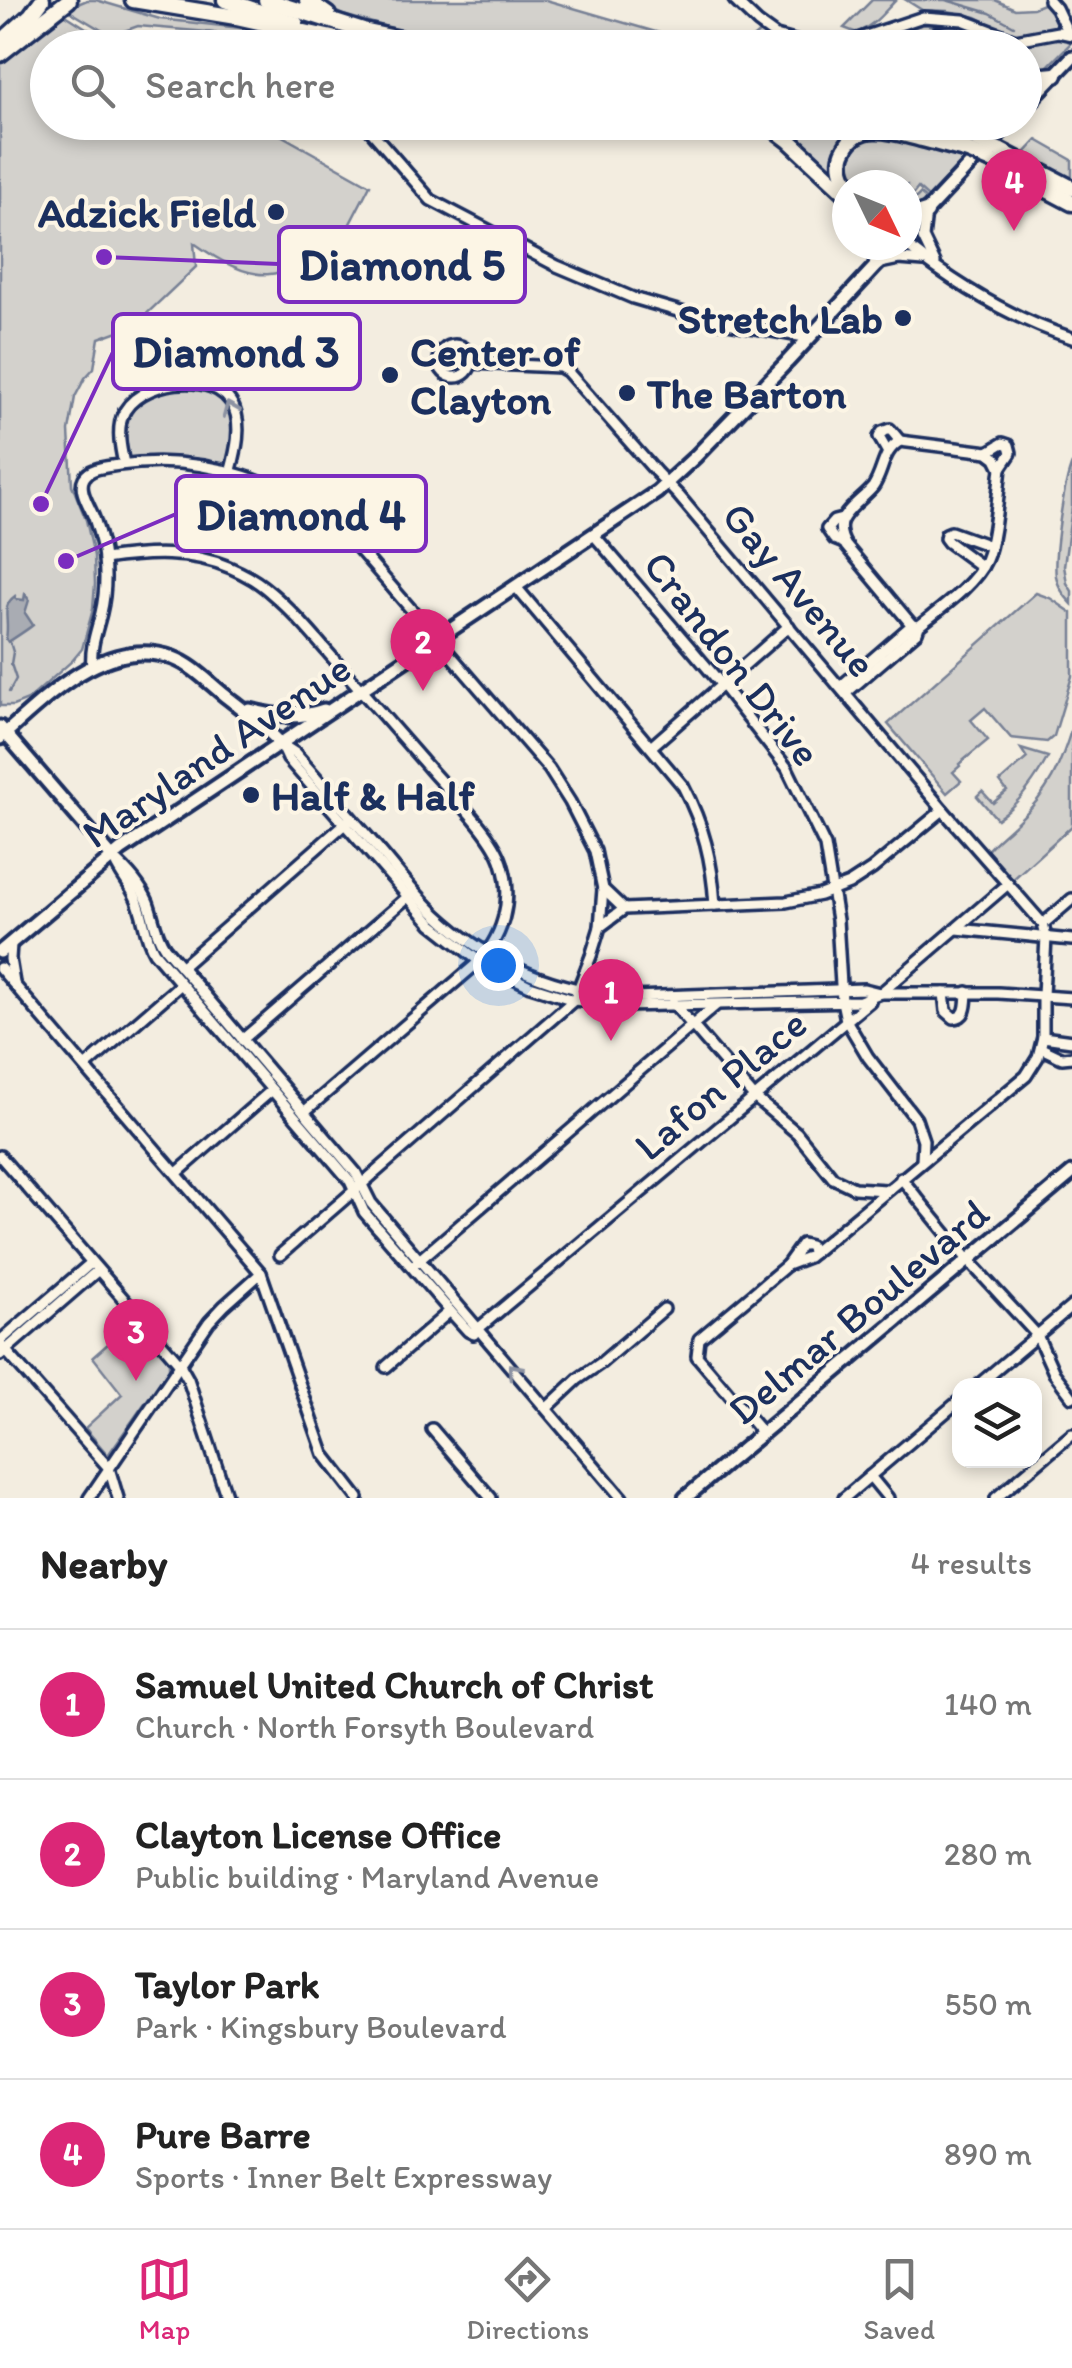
<!DOCTYPE html>
<html lang="en">
<head>
<meta charset="utf-8">
<style>
  body { margin:0; font-family:Itim,sans-serif; background:#f6f6f6; color:#222 }
  .controls { position:absolute; right:30px; bottom:30px; display:grid; overflow:hidden; border-radius:20px; box-shadow:0 5px 15px #0003 }
  .controls button { width:90px; height:90px; display:grid; place-items:center; padding:0; border:0; border-bottom:2px solid #e0e0e0; background:#fff; color:#222; font:50px sans-serif }
  .compass { position:absolute; left:832px; top:170px; width:90px; height:90px; border-radius:50%; background:#fff; box-shadow:0 5px 15px #0003; rotate:133deg }
  .you { position:absolute; left:498px; top:965px; width:35px; height:35px; margin:-25px; border:8px solid #fff; border-radius:50%; background:#1a73e8; box-shadow:0 0 0 15px #1a73e833 }
  .badge { display:grid; place-items:center; width:65px; height:65px; border-radius:50%; background:#db2777; color:#fff; font-size:32px; font-weight:700 }
  .pin { position:absolute; translate:-50% -82px; filter:drop-shadow(0 2px 5px #0008) }
  .pin::after { content:''; position:absolute; top:52px; width:35px; height:30px; background:inherit; clip-path:polygon(0 0,100% 0,50% 100%) }
  .list { margin:0; padding:0; list-style:none }
  h2 { display:flex; justify-content:space-between; align-items:center; height:130px; margin:0; padding:0 40px; font-size:42px }
  h2 small { font-size:32px; font-weight:400; color:#767676 }
  .list li { display:grid; grid-template-columns:65px 1fr auto; gap:30px; align-items:center; box-sizing:border-box; height:150px; padding:0 40px; border-top:2px solid #e0e0e0 }
  .list b { display:block; font-size:38px; white-space:nowrap }
  .list p { margin:0; font-size:32px; white-space:nowrap; color:#767676 }
  .list em { font-size:32px; font-style:normal; color:#767676 }
  .icon { flex:none; width:55px; height:55px; fill:none; stroke:currentColor; stroke-width:2; stroke-linecap:round; stroke-linejoin:round }
  .map { position:relative; flex:none; width:1072px; height:1498px; overflow:hidden }
  .search { position:absolute; background:#fff; box-shadow:0 5px 15px #0003; left:30px; right:30px; top:30px; height:110px; display:flex; align-items:center; gap:25px; box-sizing:border-box; padding:0 35px; border-radius:55px; color:#767676; font-size:38px }
  .sheet { height:730px; background:#fff }
  nav { display:flex; justify-content:space-around; align-items:center; box-sizing:border-box; height:140px; border-top:2px solid #e0e0e0; background:#fff; font-size:28px; color:#767676 }
  nav a { display:grid; justify-items:center; gap:5px }
  nav .on { color:#db2777 }
  .map>svg:first-child { display:block }
</style>
</head>
<body>
<div class="map">
<svg width="1072" height="1498" viewBox="0 0 1072 1498">
  <rect width="100%" height="100%" fill="#f3ede0"/>
  <filter id="ink" filterUnits="userSpaceOnUse"><feTurbulence type="fractalNoise" baseFrequency=".01" numOctaves="2"/><feDisplacementMap in="SourceGraphic" scale="20" xChannelSelector="R" yChannelSelector="G"/><feConvolveMatrix kernelMatrix="1 2 1 2 8 2 1 2 1" color-interpolation-filters="sRGB"/></filter>
  <g filter="url(#ink)">
    <g fill="#d3d1cc" stroke="#778095" stroke-width="2.5">
      <polygon points="87,0 96,0 160,19 249,29 305,47 292,47 208,32 138,26 113,35 108,34 66,9"/>
      <polygon points="311,0 546,0 673,37 693,34 743,46 761,31 793,47 539,48 495,45 402,31 343,15"/>
      <path d="M872 0H896C882 14 876 24 857 33L844 28Z"/>
      <polygon points="906,0 995,0 1015,9 1033,8 1048,2 1059,20 1056,27 1015,36 976,17 948,11 922,10"/>
      <path d="M61 12 116 47 48 48V122L259 123 370 185 344 235 331 229C288 291 250 283 194 243L196 267 135 325 99 338 94 368 85 378 75 397 69 431 72 485 86 520 94 556 95 584 93 609 82 649 72 661 28 700 13 706H0V60Z"/>
      <polygon points="933,24 972,28 1010,44 1059,36 1067,38 1071,43 1043,71 1025,75 1024,48 988,47 931,33 897,47 857,48 920,25"/>
      <polygon points="873,122 880,124 848,137 842,182 771,123"/>
      <polygon points="871,133 930,145 964,160 928,197 918,188 911,197 914,200 920,194 926,199 915,211 907,214 907,185 853,185 845,165 853,142"/>
      <polygon points="1037,140 1072,160 1072,179 1025,153"/>
      <polygon points="180,383 223,393 237,420 231,470 124,464 120,434 132,402"/>
      <path d="M1072 464V507L1064 566 1067 583 1072 591V604C1064 596 1058 587 1056 576 1053 557 1064 482 1072 464Z"/>
      <polygon points="1036,593 1050,598 1072,613 1072,676 1054,736 1047,742 1011,738 985,708 971,720 988,740 959,764 960,766 953,772 961,781 947,793 888,724"/>
      <path d="M1072 727V826L1010 882 985 853C994 841 1006 833 1018 821 1049 792 1060 767 1072 727Z"/>
      <path d="M1021 749 1048 757C1035 781 1020 803 997 819L977 796 982 791 993 803 1007 791 1000 782 1027 758Z"/>
      <polygon points="134,1321 169,1360 169,1369 108,1455 85,1428 122,1394 93,1357"/>
    </g>
    <path fill="#a9acb3" stroke="#707a91" stroke-width="2.5" d="M25 594 29 600 25 613 33 625C31 627 10 641 8 642L6 639C10 618 0 607 15 596L16 599 24 600Z"/>
    <g fill="none" stroke-linecap="round" stroke-linejoin="round">
      <g stroke="#707a91" stroke-width="2.5">
        <polyline points="946,0 990,13 1014,26"/>
        <polyline points="9,692 16,679 11,664 13,652 10,642"/>
      </g>
      <defs>
        <g id="minor">
          <polyline points="734,0 758,23 776,36 816,47 833,47 923,17 963,20 1015,40 1058,32 1072,35"/>
          <polyline points="1049,0 1056,8 1068,33"/>
          <polyline points="363,122 431,200 557,266 633,298 705,319 810,338"/>
          <polyline points="926,212 923,238 935,263"/>
          <path d="M906 245C956 285 1011 318 1072 338"/>
          <polyline points="880,263 899,259 924,261"/>
          <circle cx="455" cy="361" r="16"/>
          <polyline points="471,363 560,367 567,371 656,472 679,496 943,810 1043,924"/>
          <polyline points="887,451 879,437 882,432 890,429 900,441"/>
          <polyline points="988,452 1003,443 1009,445 1011,453 1001,468"/>
          <path d="M124 464C121 450 117 432 122 417 135 380 217 367 234 408 242 427 236 451 231 470"/>
          <polyline points="842,519 834,521 827,529 834,539 844,543"/>
          <polyline points="594,535 722,685 787,768 825,846 837,920 842,1001 846,1020 868,1057 916,1119 923,1140 922,1161"/>
          <path d="M104 559C146 553 191 550 231 568 245 574 259 582 270 592 295 613 316 639 338 664 368 698 398 733 428 767 449 792 493 833 502 863 514 900 503 940 474 966L304 1112"/>
          <polyline points="982,567 948,542 945,538 946,534 951,532 990,546"/>
          <path d="M516 587 683 786C704 826 712 860 715 905"/>
          <path d="M92 666C90 647 97 630 101 613 105 596 106 577 104 559 103 547 99 533 95 521 92 509 77 491 84 478 90 467 108 467 119 465 206 453 289 482 352 541L549 769 570 802 595 851 603 889 624 909"/>
          <polyline points="840,687 912,625 917,626"/>
          <path d="M846 693 917 632 919 626C940 609 975 585 986 560 995 540 998 492 1001 468L996 458 988 452 900 441C882 451 884 471 873 487 864 498 845 510 841 523 839 531 842 539 846 546L912 625"/>
          <path d="M281 744 295 753C322 784 349 815 376 846 396 869 415 894 437 915 491 965 559 992 632 997L864 989 880 993H998L1072 998"/>
          <polyline points="281,744 288,759 432,924 479,961 530,986 574,1000 623,1006 860,1001 880,993"/>
          <polyline points="652,746 789,626"/>
          <path d="M112 857C127 870 140 884 148 902 154 918 155 934 165 948L356 1173 371 1203 622 1498"/>
          <path d="M115 862C121 875 130 885 136 898 144 915 144 935 154 952L350 1181 364 1212 450 1311 468 1331 474 1334"/>
          <polyline points="600,927 603,889"/>
          <polyline points="957,929 1072,940"/>
          <polyline points="11,944 10,959 14,983"/>
          <polyline points="181,967 348,821"/>
          <polyline points="0,968 261,1273 324,1454 358,1498"/>
          <polyline points="882,992 1008,884"/>
          <path d="M944 993 946 1011 954 1018C968 1017 966 1003 967 992"/>
          <polyline points="673,1003 754,1097 797,1133 833,1178 854,1188 886,1190"/>
          <polyline points="1043,1037 1072,1041"/>
          <polyline points="242,1040 410,895"/>
          <polyline points="1041,1048 1062,1058 1072,1057"/>
          <polyline points="85,1067 181,984"/>
          <polyline points="0,1156 179,1363 188,1379 227,1498"/>
          <polyline points="177,1173 272,1090"/>
          <polyline points="901,1178 968,1260 1037,1335 1054,1373 1072,1397"/>
          <polyline points="280,1255 574,1000 591,956 600,927 624,909 786,902 820,895 849,884 872,869 943,810"/>
          <polyline points="417,1262 716,1005"/>
          <polyline points="787,1265 802,1244 810,1246 813,1253"/>
          <polyline points="473,1333 870,1001"/>
          <polyline points="0,1341 91,1263"/>
          <polyline points="0,1344 109,1468 118,1498"/>
          <polyline points="0,1355 97,1271"/>
          <polyline points="386,1367 450,1311"/>
          <polyline points="977,1386 1072,1306"/>
          <polyline points="547,1408 578,1379 601,1363 664,1309"/>
          <polyline points="432,1429 491,1498"/>
          <polyline points="763,1434 697,1356 699,1339 787,1265 808,1257 1026,1076 1038,1057 1043,1037 1043,995 1046,937 1043,924 1072,899"/>
          <polyline points="870,1476 888,1498"/>
          <polyline points="89,1498 209,1322 224,1306 261,1273"/>
          <polyline points="844,1498 960,1400"/>
          <polyline points="996,1498 1072,1434"/>
        </g>
        <g id="major">
          <polyline points="1024,107 1072,57"/>
          <polyline points="907,232 1010,122"/>
          <path d="M250 710C276 717 298 719 324 710"/>
          <polyline points="0,727 112,857"/>
          <path d="M0 738C45 699 106 634 173 658 192 665 207 681 223 694 243 710 263 724 281 744"/>
          <polyline points="0,952 121,850 657,492 696,456 787,362 895,245"/>
          <polyline points="685,1498 1072,1173"/>
        </g>
        <g id="highway">
          <polyline points="133,0 236,17 364,45"/>
          <polyline points="225,0 296,24"/>
          <polyline points="266,0 363,31 442,48"/>
          <polyline points="307,0 328,15"/>
          <polyline points="0,43 31,15 42,0"/>
          <path d="M908 48C937 34 956 25 983 48"/>
          <polyline points="0,54 69,0"/>
          <polyline points="1024,78 1055,75"/>
          <polyline points="1024,88 1032,99"/>
          <polyline points="765,122 790,141 847,194"/>
          <polyline points="935,122 977,140"/>
          <polyline points="1009,124 1009,122"/>
          <polyline points="999,150 1072,188"/>
          <polyline points="990,160 1072,203"/>
          <path d="M849 185C842 174 838 161 845 149 860 118 897 133 922 139 938 143 953 147 968 151"/>
          <polyline points="907,218 926,212"/>
          <polyline points="877,263 880,245"/>
        </g>
      </defs>
      <use href="#minor" stroke="#1b2f5e" stroke-width="16"/>
      <use href="#major" stroke="#1b2f5e" stroke-width="19"/>
      <use href="#highway" stroke="#1b2f5e" stroke-width="21"/>
      <use href="#minor" stroke="#fcf5e5" stroke-width="9"/>
      <use href="#major" stroke="#fcf5e5" stroke-width="11"/>
      <use href="#highway" stroke="#fcf5e5" stroke-width="14"/>
      <defs>
        <g id="highway-bridge">
          <polyline points="977,140 999,150"/>
          <polyline points="968,151 990,160"/>
        </g>
      </defs>
      <use href="#highway-bridge" stroke="#1b2f5e" stroke-width="21" stroke-linecap="butt"/>
      <use href="#highway-bridge" stroke="#fcf5e5" stroke-width="14"/>
    </g>
    <defs><path id="oneway-chevron" d="M-2-3.5L2.5 0L-2 3.5" fill="none" stroke-width="1.6" stroke-linecap="round" stroke-linejoin="round" transform="scale(2.5)"/></defs>
    <g stroke="#8c92a2">
      <use href="#oneway-chevron" transform="translate(230 409) rotate(-113)"/>
      <use href="#oneway-chevron" transform="translate(514 1370) rotate(-131)"/>
    </g>
  </g>
  <g fill="#1b2f5e" stroke="#fcf5e5" stroke-width="4">
    <circle cx="276" cy="212" r="10"/>
    <circle cx="903" cy="318" r="10"/>
    <circle cx="390" cy="375" r="10"/>
    <circle cx="627" cy="393" r="10"/>
    <circle cx="251" cy="795" r="10"/>
  </g>
  <g text-anchor="middle" stroke-width="8" stroke-linejoin="round" paint-order="stroke">
    <g font-size="42" font-weight="bold" fill="#1b2f5e" stroke="#fcf5e5" text-anchor="start">
      <text x="256" y="227" text-anchor="end">Adzick Field</text>
      <text x="883" y="333" text-anchor="end">Stretch Lab</text>
      <text x="410" y="366">Center of<tspan x="410" dy="48">Clayton</tspan></text>
      <text x="647" y="408">The Barton</text>
      <text x="271" y="810">Half &amp; Half</text>
    </g>
    <g font-size="42" fill="#1b2f5e" stroke="#fcf5e5">
      <text transform="translate(800 589) rotate(50)" y="15">Gay Avenue</text>
      <text transform="translate(733 658) rotate(52)" y="15">Crandon Drive</text>
      <text transform="translate(216 750) rotate(-34)" y="15">Maryland Avenue</text>
      <text transform="translate(720 1084) rotate(-40)" y="15">Lafon Place</text>
      <text transform="translate(858 1311) rotate(-40)" y="15">Delmar Boulevard</text>
    </g>
  </g>
  <path fill="none" stroke="#7b2cbf" stroke-width="4" d="M104 257L279 264M41 504L113 352M66 561L176 514"/>
  <g fill="#7b2cbf" stroke="#fcf5e5" stroke-width="4">
    <circle cx="104" cy="257" r="10"/>
    <circle cx="41" cy="504" r="10"/>
    <circle cx="66" cy="561" r="10"/>
  </g>
  <g fill="#fcf5e5" stroke="#7b2cbf" stroke-width="4">
    <rect x="279" y="227" width="246" height="75" rx="10"/>
    <rect x="113" y="314" width="247" height="75" rx="10"/>
    <rect x="176" y="476" width="250" height="75" rx="10"/>
  </g>
  <g font-size="45" text-anchor="middle" font-weight="bold" fill="#1b2f5e">
    <text x="402" y="280">Diamond 5</text>
    <text x="236" y="367">Diamond 3</text>
    <text x="301" y="530">Diamond 4</text>
  </g>
</svg>
<div class="controls">
<button><svg class="icon" aria-label="layers" viewBox="0 0 24 24"><path d="M12 4l9 5-9 5-9-5zM3 14l9 5 9-5"/></svg></button>
</div>
<svg class="compass" viewBox="-18 -18 36 36"><path d="M0-13l5 13h-10z" fill="#e53935"/><path d="M0 13l5-13h-10z" fill="#767676"/></svg>
<div class="you"></div>
<div class="pin badge" style="left:611px;top:1041px">1</div>
<div class="pin badge" style="left:423px;top:691px">2</div>
<div class="pin badge" style="left:136px;top:1381px">3</div>
<div class="pin badge" style="left:1014px;top:231px">4</div>
<div class="search"><svg class="icon" aria-label="search" viewBox="0 0 24 24"><circle cx="10" cy="10" r="6"/><path d="M15 15l6 6"/></svg>Search here</div>
</div>
<section class="sheet">
<h2>Nearby<small>4 results</small></h2>
<ul class="list">
<li><span class="badge">1</span><div><b>Samuel United Church of Christ</b><p>Church · North Forsyth Boulevard</p></div><em>140 m</em></li>
<li><span class="badge">2</span><div><b>Clayton License Office</b><p>Public building · Maryland Avenue</p></div><em>280 m</em></li>
<li><span class="badge">3</span><div><b>Taylor Park</b><p>Park · Kingsbury Boulevard</p></div><em>550 m</em></li>
<li><span class="badge">4</span><div><b>Pure Barre</b><p>Sports · Inner Belt Expressway</p></div><em>890 m</em></li>
</ul>
</section>
<nav>
<a class="on"><svg class="icon" aria-label="map" viewBox="0 0 24 24"><path d="M3 6l6-2 6 2 6-2v14l-6 2-6-2-6 2zM9 4v14M15 6v14"/></svg>Map</a>
<a><svg class="icon" aria-label="directions" viewBox="0 0 24 24"><path d="M12 3l9 9-9 9-9-9zM9 14v-3h6M13 9l2 2-2 2"/></svg>Directions</a>
<a><svg class="icon" aria-label="saved" viewBox="0 0 24 24"><path d="M7 4h10v16l-5-4-5 4z"/></svg>Saved</a>
</nav>
</body>
</html>
